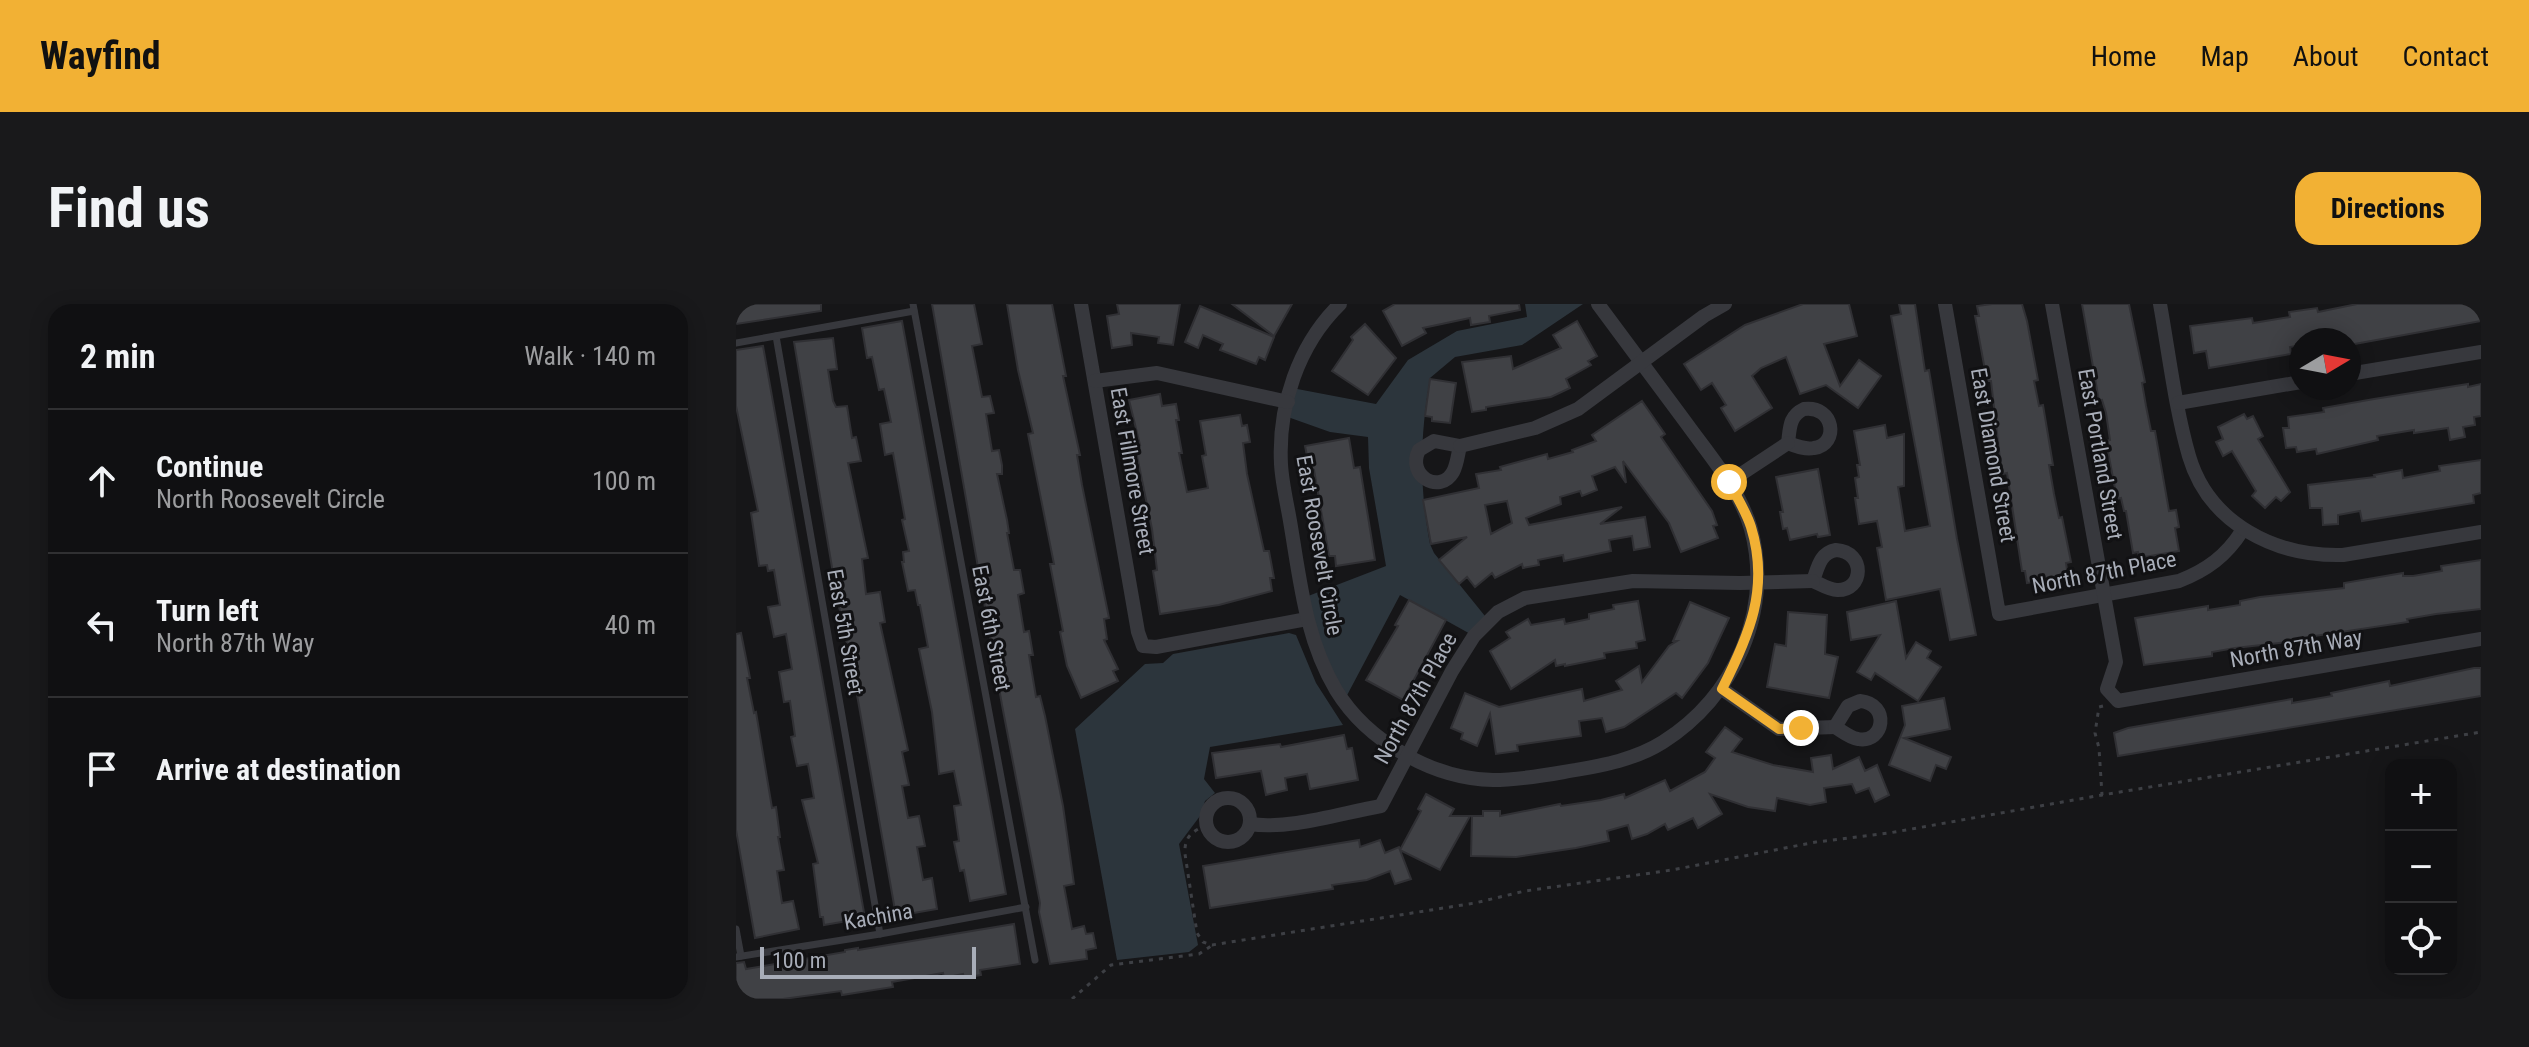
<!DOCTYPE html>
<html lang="en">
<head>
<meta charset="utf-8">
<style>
  body { margin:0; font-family:"Roboto Condensed",sans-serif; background:#19191b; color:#f1f3f6 }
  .controls { position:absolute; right:24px; bottom:24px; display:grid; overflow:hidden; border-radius:16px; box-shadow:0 4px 20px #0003 }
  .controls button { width:72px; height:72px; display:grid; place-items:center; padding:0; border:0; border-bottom:2px solid #303032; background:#101012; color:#f1f3f6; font:40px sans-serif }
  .compass { position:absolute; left:1553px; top:24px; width:72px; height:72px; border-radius:50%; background:#101012; box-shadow:0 4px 20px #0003; rotate:80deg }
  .scale { position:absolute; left:24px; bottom:20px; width:216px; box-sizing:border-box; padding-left:8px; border:4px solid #a8adb8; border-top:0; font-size:22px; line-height:28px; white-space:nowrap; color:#a8adb8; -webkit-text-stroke:6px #111113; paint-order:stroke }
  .stop { position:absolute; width:24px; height:24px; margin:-18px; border:6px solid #f2b134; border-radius:50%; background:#fff }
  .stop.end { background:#f2b134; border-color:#fff; box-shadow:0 2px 8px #0008 }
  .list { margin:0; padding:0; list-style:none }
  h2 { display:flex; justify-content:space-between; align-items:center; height:104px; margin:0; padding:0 32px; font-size:34px }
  h2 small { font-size:26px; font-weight:400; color:#9c9d9f }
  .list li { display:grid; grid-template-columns:52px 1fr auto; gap:24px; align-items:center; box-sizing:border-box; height:144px; padding:0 32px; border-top:2px solid #303032 }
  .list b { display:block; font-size:30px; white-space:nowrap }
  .list p { margin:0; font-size:26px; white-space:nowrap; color:#9c9d9f }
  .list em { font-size:26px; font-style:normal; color:#9c9d9f }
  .icon { flex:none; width:44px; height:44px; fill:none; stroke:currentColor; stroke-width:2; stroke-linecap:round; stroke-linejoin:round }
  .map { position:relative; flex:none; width:1745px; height:695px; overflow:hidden; border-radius:24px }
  header { display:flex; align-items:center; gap:48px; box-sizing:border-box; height:112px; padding:0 40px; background:#f2b134; color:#111 }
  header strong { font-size:38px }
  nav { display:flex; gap:44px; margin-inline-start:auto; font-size:28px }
  .intro { display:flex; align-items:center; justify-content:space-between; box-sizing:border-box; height:192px; padding:0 48px }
  h1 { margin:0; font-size:56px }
  .button { padding:20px 36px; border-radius:24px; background:#f2b134; color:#111; font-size:28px; font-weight:700 }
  main { display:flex; gap:48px; padding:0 48px }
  aside { flex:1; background:#101012; border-radius:24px; box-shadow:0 4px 20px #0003 }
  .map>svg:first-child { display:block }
</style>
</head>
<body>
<header>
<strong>Wayfind</strong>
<nav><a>Home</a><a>Map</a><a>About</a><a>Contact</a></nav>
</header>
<div class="intro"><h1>Find us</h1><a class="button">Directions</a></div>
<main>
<aside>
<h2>2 min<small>Walk · 140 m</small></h2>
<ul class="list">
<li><svg class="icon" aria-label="ahead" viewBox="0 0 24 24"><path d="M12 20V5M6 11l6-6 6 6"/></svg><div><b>Continue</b><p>North Roosevelt Circle</p></div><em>100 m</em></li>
<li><svg class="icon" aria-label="left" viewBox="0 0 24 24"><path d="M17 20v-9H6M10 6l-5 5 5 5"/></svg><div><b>Turn left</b><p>North 87th Way</p></div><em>40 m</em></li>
<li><svg class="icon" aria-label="arrive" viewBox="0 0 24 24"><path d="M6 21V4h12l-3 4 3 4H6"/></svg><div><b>Arrive at destination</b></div></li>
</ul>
</aside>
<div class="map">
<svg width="1745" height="695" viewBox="0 0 1745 695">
  <rect width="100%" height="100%" fill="#161618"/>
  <g fill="#2c353c">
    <path d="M789 0H847L786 41 719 53 694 74C684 133 683 181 694 240L698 249 753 317 738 332 664 291 608 397 567 294 650 262 633 164 632 133 594 128 549 112 556 84 640 100 672 56 721 27 791 13Z"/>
    <polygon points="553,329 560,331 580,379 607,421 474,443 468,475 479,489 469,497 464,512 443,540 462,641 453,648 381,656 339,425 409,360 427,359 437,350"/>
  </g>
  <g fill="#404145" stroke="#303034" stroke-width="2" fill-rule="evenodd">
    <polygon points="0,0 85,0 85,7 0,20"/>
    <polygon points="196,0 238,0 246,40 236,42 246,93 254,92 258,109 250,110 256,147 263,146 266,161 266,170 261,170 271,216 273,229 271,229 278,266 284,266 288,289 282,291 288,328 293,327 297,351 293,351 300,393 304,392 309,412 327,502 338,580 328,582 336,625 348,622 350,630 357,629 360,644 350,646 351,655 314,660 303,608 304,599 266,401"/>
    <polygon points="271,0 316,0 330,72 327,72 344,151 341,151 346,181 373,314 368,315 371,335 368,336 382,365 377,367 382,377 345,394 331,362 324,328 327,327 314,260 318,260 292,130 297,129 282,66"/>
    <polygon points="381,0 444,0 437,41 422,39 423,33 395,29 396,41 376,44 371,12 383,10"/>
    <polygon points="496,0 556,0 538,32"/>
    <polygon points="659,0 783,0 784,6 753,12 754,18 735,21 734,14 687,24 690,29 666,42 647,7"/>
    <polygon points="1067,0 1113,0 1121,32 1088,40 1104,82 1123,56 1145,72 1122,104 1090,81 1064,90 1050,53 1025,64 1016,72 1036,104 999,127 985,104 990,101 976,79 965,86 948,60 1009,21"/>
    <polygon points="1163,0 1179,0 1189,67 1193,66 1221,235 1240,331 1214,336 1204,285 1150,296 1141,244 1146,243 1141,217 1123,220 1119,194 1122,194 1119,174 1123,173 1121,161 1124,161 1118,127 1149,121 1151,134 1168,130 1168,182 1162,183 1169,227 1194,222 1155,12 1165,10"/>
    <polygon points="1256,0 1286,0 1291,17 1302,76 1298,77 1303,102 1307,101 1317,161 1313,161 1318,190 1323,214 1326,213 1335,258 1330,259 1332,272 1291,279 1289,267 1286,267 1271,169 1267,170 1264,155 1255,77 1251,77 1239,12 1243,12 1241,2"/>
    <polygon points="1346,0 1393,0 1409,78 1406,79 1410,102 1415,127 1419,127 1433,207 1440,206 1443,223 1439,224 1443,247 1403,254 1402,248 1397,249 1390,207 1388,207 1385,194 1381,195 1370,137 1374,136 1370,109 1366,96 1363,97"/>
    <polygon points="1621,0 1745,0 1745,17 1613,41 1613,36 1565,36 1565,41 1554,43 1555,50 1473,64 1470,47 1458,49 1454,22 1516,14 1517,19 1554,13 1553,8 1581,4 1582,8"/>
    <polygon points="464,2 538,33 529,56 523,53 520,60 484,46 487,40 467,31 462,44 449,38"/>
    <polygon points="166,17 270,590 234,597 228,566 224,567 218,538 223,537 218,502 225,501 218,467 203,470 196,408 183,345 192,343 184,301 182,301 179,286 172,287 166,258 168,258 167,248 173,247 166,216 169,215 157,149 149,151 144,120 155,118 148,85 143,86 136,53 131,54 126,24"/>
    <polygon points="841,17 861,52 852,57 855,61 830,75 834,84 815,93 750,103 750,106 736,108 726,58 775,52 777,65 825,44 817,31"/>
    <polygon points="629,20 660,54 632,91 596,67 617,36 615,33"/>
    <polygon points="97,34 101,65 92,66 97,97 100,103 111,102 116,134 120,133 125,157 112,159 132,254 126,255 130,290 144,288 149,318 144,319 172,446 166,448 173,481 166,482 172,514 183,512 189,542 181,543 187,576 196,574 201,605 160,612 117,368 101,293 58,38"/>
    <polygon points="27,42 129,614 88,621 87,613 84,613 77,560 82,559 66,496 78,494 72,460 61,462 55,433 59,432 54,397 48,398 43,368 56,365 50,330 38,333 32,303 44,301 38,266 32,267 31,261 23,262 15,209 22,207 0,102 0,46"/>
    <polygon points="694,75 720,79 714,119 696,117 696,113 689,112"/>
    <polygon points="1732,80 1732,83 1745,80 1745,112 1738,113 1739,121 1727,123 1729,133 1714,136 1712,124 1678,129 1678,126 1641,132 1642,136 1581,150 1580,145 1561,148 1560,143 1550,144 1547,124 1553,124 1552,113 1588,108 1587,104 1638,95"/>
    <polygon points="424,90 426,102 440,100 443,116 440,116 446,149 443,149 451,188 472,184 466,152 470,151 464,117 504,111 506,122 511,121 514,138 507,139 511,170 528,247 533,247 538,274 534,274 536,287 483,301 424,310 417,267 421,266 416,225 399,142 404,141 393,96"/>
    <path d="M906 97 929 130 925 133 976 207 981 221 977 222 982 234 945 248 933 219 887 157 890 179 879 163 856 172 861 186 846 192 844 187 824 193 825 200 790 214 793 221 886 203 864 220 909 213 914 243 898 246 896 232 873 236 875 247 828 257 827 251 802 256 803 261 787 264 786 260 759 274 756 269 739 283 731 273 723 280 703 256 731 233 695 240 687 196 743 184 740 170 765 166 764 163 811 150 812 155 837 148 836 146 860 137 856 131ZM771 197 776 219 755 230 749 201Z"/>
    <polygon points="1508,110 1511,115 1517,112 1527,132 1522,135 1554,188 1545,197 1540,193 1529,204 1516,192 1520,187 1496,147 1487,152 1480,138 1487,135 1482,123"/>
    <polygon points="613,134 618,164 624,163 639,256 600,262 599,252 593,252 578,166 574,167 569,142"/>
    <polygon points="1745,156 1745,189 1737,191 1738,199 1626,217 1624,207 1602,211 1602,220 1587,221 1586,204 1574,204 1572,181 1639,173 1638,171 1666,166 1667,174 1704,167 1703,162"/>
    <polygon points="1082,165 1094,231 1082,233 1081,230 1054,236 1051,224 1047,225 1044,208 1047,208 1040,173"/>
    <polygon points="1745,256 1745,305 1700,310 1671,315 1672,318 1578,332 1578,335 1499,344 1476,348 1476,352 1408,361 1399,314 1472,302 1472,306 1504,301 1504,297 1524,293 1608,284 1608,279 1667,269 1667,272 1677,272 1706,267 1705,262"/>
    <polygon points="673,296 710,316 667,396 630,376 662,322 659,321"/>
    <polygon points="902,297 909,336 900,338 901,344 868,349 869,354 829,362 829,360 820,362 819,356 775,385 754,347 774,334 770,328 792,315 795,321 828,315 829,320 853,315 853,310 878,305 877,301"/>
    <polygon points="1160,297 1170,354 1180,338 1195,347 1191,354 1205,363 1182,397 1139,369 1135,376 1121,368 1144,331 1115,336 1111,308"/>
    <polygon points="954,298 993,314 972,359 946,394 940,389 888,423 870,428 866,414 843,417 845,432 781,441 782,447 760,450 754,410 741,442 725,435 727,429 715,424 729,389 763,403 846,385 848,397 886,386 880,377 903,362 906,378 933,342 941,337 937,337"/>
    <polygon points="1052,308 1091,311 1089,350 1102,353 1093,394 1031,383 1039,340 1050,342"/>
    <polygon points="5,329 14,374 11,374 18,409 20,408 36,504 40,503 44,533 42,533 48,566 41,567 46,599 57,597 63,625 19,634 0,526 0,330"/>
    <polygon points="1738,364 1745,364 1745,392 1382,452 1378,429 1392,424 1556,395 1556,399 1596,392 1595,389 1653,377 1654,382"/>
    <polygon points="1208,394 1214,425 1168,434 1215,453 1210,465 1200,461 1194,477 1153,461 1169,421 1166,402"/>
    <polygon points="989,423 1006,435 996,448 1037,461 1077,468 1075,454 1095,451 1097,465 1123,453 1129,467 1141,461 1153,491 1139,498 1133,484 1120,489 1116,480 1088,484 1090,498 1074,501 1041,494 1039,507 1012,503 974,490 986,510 962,524 957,514 932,526 929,520 911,530 896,535 892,521 871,527 873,537 840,544 780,553 735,552 736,512 747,512 747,507 764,507 764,512 824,500 825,502 865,496 888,490 889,494 929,476 934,487 969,468 979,454 970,448"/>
    <polygon points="608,431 611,445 616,444 622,476 574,485 571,470 549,474 551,486 530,491 525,467 480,474 476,449 544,440 545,443"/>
    <polygon points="690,490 718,505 714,512 734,512 704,566 664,546 675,575 659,580 654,567 631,576 596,581 597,585 474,604 467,562 623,536 624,543 644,536 649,549 663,543 664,546 685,507 682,505"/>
    <polygon points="278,620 284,660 244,666 245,671 228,674 227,670 208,674 207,669 156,678 157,683 106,691 105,687 47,695 0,695 0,659 8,658 10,665 109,648 109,646 122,644 122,646"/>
  </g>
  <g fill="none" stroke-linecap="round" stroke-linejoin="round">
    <g stroke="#3d3f44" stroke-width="3" stroke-dasharray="4 6" stroke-linecap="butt">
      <polyline points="1367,402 1363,403 1359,429 1363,444 1366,491 1745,428"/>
      <path d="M471 521C456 527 448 533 449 550L461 629 467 638 476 641 739 599 789 587 936 566 1080 538 1153 529 1366 491"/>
      <polyline points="336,695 375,661 463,650 475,642"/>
    </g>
    <g stroke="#37383d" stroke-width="7">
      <polyline points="177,0 299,656"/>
      <polyline points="40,32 144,630"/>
      <polyline points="0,39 178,7"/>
      <polyline points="0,625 5,652"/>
      <polyline points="0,653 144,630 290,603"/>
    </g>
    <g stroke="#37383d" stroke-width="14">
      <polyline points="345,0 402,328 407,342 420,343 571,315"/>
      <path d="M604 0C562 41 542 102 545 160 546 179 551 199 554 217 564 275 569 334 600 386 631 437 697 475 757 476 781 476 805 472 828 468 862 462 897 457 927 438 998 393 1037 308 1015 225 1004 186 974 152 951 120 921 80 892 40 862 0"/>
      <path d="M1209 0 1263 310 1443 277C1471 266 1490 252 1506 227"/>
      <polyline points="1316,0 1380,358 1371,385 1382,397 1745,335"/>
      <path d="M1424 0C1433 50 1439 103 1453 152 1473 220 1540 253 1607 251L1745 228"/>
      <polyline points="1613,70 1745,48"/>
      <polyline points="359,77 421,69 552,98"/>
      <polyline points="1442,99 1565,78"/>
      <path d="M1068 105C1098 101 1104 140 1078 144 1069 146 1060 142 1052 139 1054 124 1053 112 1068 105Z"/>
      <path d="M698 137 724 142C722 150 721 161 717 168 704 191 670 172 683 146Z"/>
      <polyline points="724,142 799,124 842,105 968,12 989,0"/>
      <polyline points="993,178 1052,139"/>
      <path d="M1100 246C1130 248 1128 287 1101 286 1093 286 1084 280 1077 277 1082 263 1084 249 1100 246Z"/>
      <polyline points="986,385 1043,425 1099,423"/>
      <path d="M1124 397C1155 400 1148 440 1122 435 1114 434 1106 427 1099 423L1112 402Z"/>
      <circle cx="492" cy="516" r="22"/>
      <path d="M514 520C553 526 605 509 645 502L716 367 738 332 762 308 789 294 897 277 1004 279 1077 277"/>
    </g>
  </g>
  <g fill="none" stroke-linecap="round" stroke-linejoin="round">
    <path stroke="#f2b134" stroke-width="10" d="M993 178C1000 192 1010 207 1015 223 1034 284 1013 332 986 385L1043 425 1065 424"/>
  </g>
  <g text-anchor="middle" stroke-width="6" stroke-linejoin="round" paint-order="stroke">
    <g font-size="22" fill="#a8adb8" stroke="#111113">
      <text transform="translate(1365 150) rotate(80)" y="8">East Portland Street</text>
      <text transform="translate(1258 151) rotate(80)" y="8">East Diamond Street</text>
      <text transform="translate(397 167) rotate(80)" y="8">East Fillmore Street</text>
      <text transform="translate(584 241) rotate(80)" y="8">East Roosevelt Circle</text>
      <text transform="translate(1368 268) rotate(-11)" y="8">North 87th Place</text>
      <text transform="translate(256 324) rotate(79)" y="8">East 6th Street</text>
      <text transform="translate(110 328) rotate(80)" y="8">East 5th Street</text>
      <text transform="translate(1560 344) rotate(-10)" y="8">North 87th Way</text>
      <text transform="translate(679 394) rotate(-61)" y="8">North 87th Place</text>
      <text transform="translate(142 612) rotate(-10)" y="8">Kachina</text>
    </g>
  </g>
</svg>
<div class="controls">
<button>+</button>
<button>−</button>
<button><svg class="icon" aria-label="locate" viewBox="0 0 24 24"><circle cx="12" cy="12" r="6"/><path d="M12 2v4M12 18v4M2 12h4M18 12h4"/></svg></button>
</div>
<svg class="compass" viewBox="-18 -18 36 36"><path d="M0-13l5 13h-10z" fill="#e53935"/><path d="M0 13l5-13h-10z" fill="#9c9d9f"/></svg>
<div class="scale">100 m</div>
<div class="stop" style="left:993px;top:178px"></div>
<div class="stop end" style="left:1065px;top:424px"></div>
</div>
</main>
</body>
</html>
